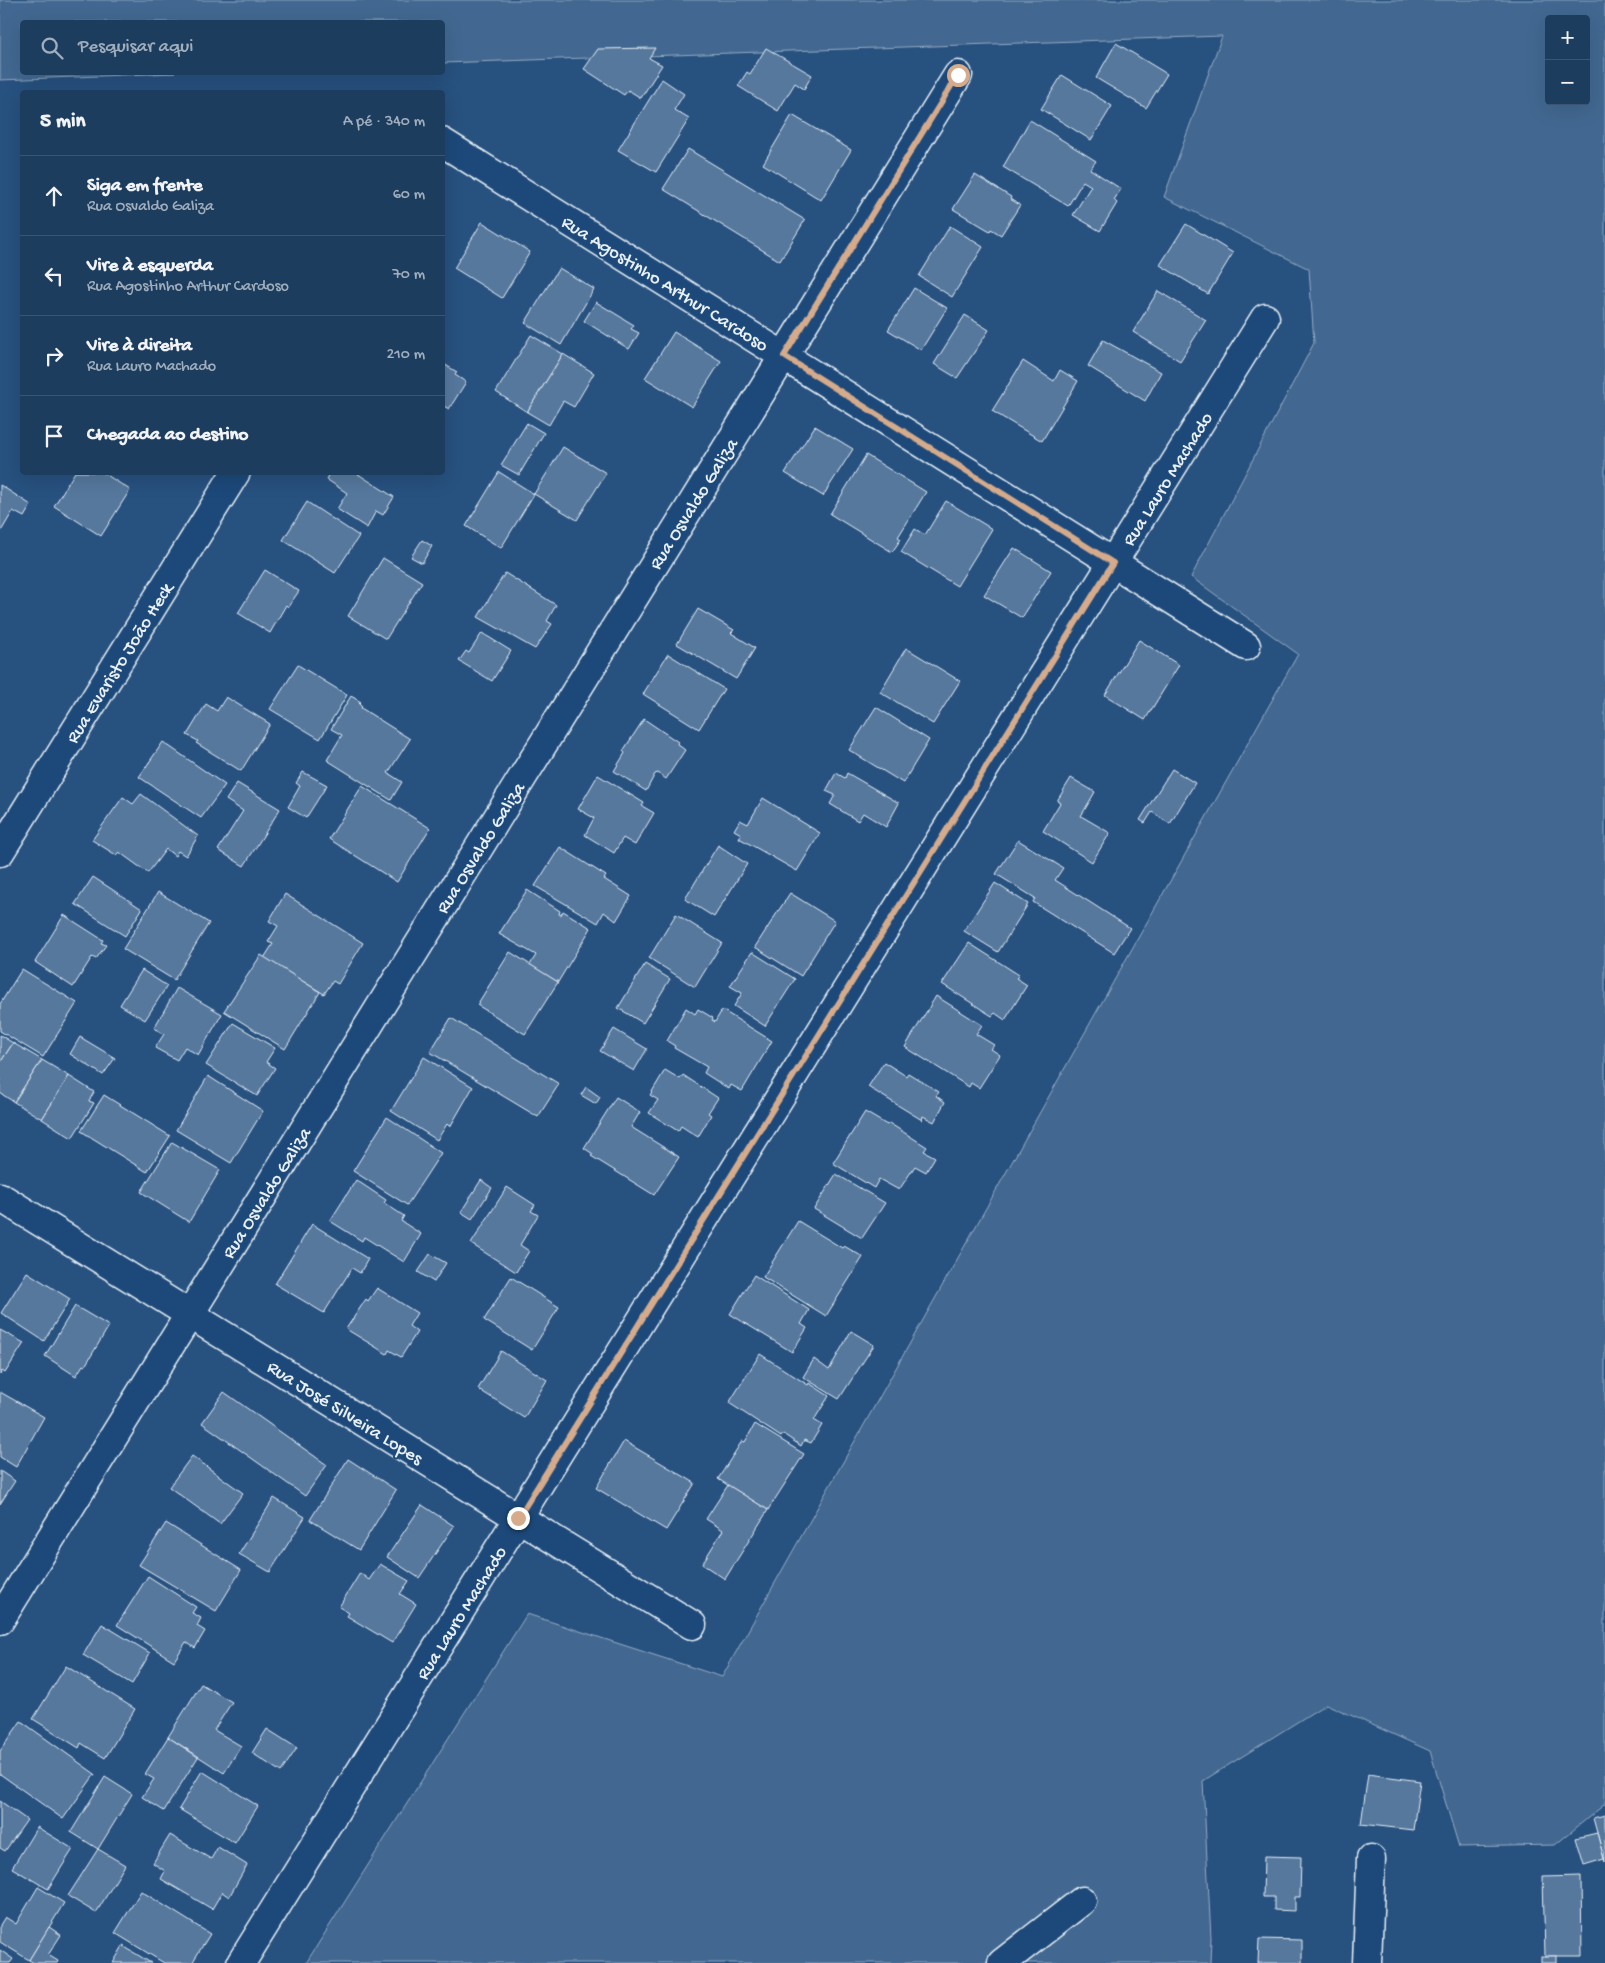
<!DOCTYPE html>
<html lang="pt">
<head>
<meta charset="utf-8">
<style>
  body { margin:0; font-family:"Gochi Hand",sans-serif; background:#254465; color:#f1f3f6 }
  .controls { position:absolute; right:15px; top:15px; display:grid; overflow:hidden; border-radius:5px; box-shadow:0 5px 20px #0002 }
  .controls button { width:45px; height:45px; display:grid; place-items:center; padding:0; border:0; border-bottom:1px solid #3b5674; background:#1d3d5f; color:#f1f3f6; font:25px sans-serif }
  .stop { position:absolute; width:15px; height:15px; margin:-11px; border:4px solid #d6ab8b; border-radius:50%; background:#fff }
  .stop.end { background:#d6ab8b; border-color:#fff; box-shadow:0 1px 5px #0008 }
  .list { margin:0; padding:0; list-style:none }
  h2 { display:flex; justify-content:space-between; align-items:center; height:65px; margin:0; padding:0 20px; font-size:21px }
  h2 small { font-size:16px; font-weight:400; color:#a0aebd }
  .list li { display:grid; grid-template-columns:32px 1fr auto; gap:15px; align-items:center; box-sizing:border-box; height:80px; padding:0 20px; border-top:1px solid #3b5674 }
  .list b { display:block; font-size:19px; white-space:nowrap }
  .list p { margin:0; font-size:16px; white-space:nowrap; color:#a0aebd }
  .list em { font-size:16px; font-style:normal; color:#a0aebd }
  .icon { flex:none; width:28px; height:28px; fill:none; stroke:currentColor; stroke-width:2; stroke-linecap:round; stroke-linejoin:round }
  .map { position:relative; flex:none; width:1605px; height:1963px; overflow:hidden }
  .search { position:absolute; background:#1d3d5f; box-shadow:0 5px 20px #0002; left:20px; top:20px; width:425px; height:55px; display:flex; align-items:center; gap:12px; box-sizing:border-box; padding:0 18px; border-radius:5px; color:#a0aebd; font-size:19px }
  .panel { position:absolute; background:#1d3d5f; box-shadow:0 5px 20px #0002; left:20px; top:90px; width:425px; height:385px; border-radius:5px }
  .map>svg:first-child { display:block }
</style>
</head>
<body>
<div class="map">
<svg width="1605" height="1963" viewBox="0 0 1605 1963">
  <rect width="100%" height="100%" fill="#27517f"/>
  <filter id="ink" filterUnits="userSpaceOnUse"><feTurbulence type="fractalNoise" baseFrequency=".02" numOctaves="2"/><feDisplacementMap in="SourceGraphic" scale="10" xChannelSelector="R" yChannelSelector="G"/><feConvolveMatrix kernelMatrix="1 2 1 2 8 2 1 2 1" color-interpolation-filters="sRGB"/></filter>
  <g filter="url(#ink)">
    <path fill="#436891" stroke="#96acc4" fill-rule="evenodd" d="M0 0H1605V1804L1555 1845 1459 1847 1430 1751 1326 1704 1203 1781 1211 1938 1210 1963H306L527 1614 722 1677 1298 654 1191 577 1314 343 1309 269 1164 197 1222 36 443 63 442 22H22V72L175 73 0 80ZM1549 19H1586V101H1549Z"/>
    <g fill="#57789d" stroke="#e8f1f8">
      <polygon points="1116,43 1167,74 1146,108 1096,78"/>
      <polygon points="655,48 649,58 662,65 641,98 628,90 624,95 584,69 598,49"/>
      <polygon points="766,48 812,75 804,89 795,83 778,111 738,86 747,72 750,74"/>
      <polygon points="1062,75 1112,106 1091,140 1041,109"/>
      <polygon points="662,79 684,94 674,110 689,119 656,172 618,150"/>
      <polygon points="792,115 851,150 821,200 763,164"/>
      <polygon points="1030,120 1096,161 1090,169 1121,189 1114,200 1117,203 1100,231 1073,215 1091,186 1083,181 1068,206 1003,167"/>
      <polygon points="688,149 805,220 780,261 663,189"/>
      <polygon points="975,175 1011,197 1010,199 1020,205 1001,235 991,229 990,231 953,209"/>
      <polygon points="482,222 530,252 502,298 454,268"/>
      <polygon points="1186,224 1233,253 1208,294 1160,265"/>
      <polygon points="950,226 983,247 952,297 919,276"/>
      <polygon points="559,268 594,289 561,345 525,323"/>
      <polygon points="914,288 947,308 921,350 888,330"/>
      <polygon points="1158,291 1206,320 1180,361 1133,332"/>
      <polygon points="596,302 634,325 631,329 639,333 629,349 584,321"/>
      <polygon points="965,315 989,330 957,378 934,364"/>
      <polygon points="674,332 721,361 692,407 645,378"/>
      <polygon points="531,335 563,354 527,412 496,392"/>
      <polygon points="1103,340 1161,372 1145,401 1088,366"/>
      <polygon points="563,354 594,373 574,407 563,401 549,425 527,412"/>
      <polygon points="1023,361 1054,381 1060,370 1078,381 1042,441 992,411"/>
      <polygon points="442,363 457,372 455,375 466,382 449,409 442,405"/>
      <polygon points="527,423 544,433 519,475 501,465"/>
      <polygon points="815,426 853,449 823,496 785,473"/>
      <polygon points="563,447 606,473 577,520 534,494"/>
      <polygon points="866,455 926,492 898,537 901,539 892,552 830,514"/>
      <polygon points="75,472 102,472 130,490 101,536 54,506"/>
      <polygon points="330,472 355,472 394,497 383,515 376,511 367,528 337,509 347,493 326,479"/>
      <polygon points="499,472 534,494 501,548 466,526"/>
      <polygon points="0,485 31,505 24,517 13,511 0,533"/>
      <polygon points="946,501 992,529 957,586 901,552 915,529 925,535"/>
      <polygon points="307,502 359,536 335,573 283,540"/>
      <polygon points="422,540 432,546 422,563 411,557"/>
      <polygon points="1014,548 1051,571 1022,618 984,595"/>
      <polygon points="383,558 422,582 386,639 348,616"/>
      <polygon points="265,570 299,591 288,607 286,605 270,633 238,613"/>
      <polygon points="505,573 556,605 547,621 552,624 535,649 478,617"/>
      <polygon points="698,609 734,630 731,633 755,648 736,679 677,644"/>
      <polygon points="482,633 511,651 492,681 459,661 466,651 469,653"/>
      <polygon points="1139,640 1179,665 1145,720 1105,695"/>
      <polygon points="906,648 960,681 933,724 880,692"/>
      <polygon points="668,654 724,689 699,729 643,694"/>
      <polygon points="298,665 347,695 320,739 270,709"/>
      <polygon points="351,696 361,702 359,704 362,707 361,708 410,739 388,773 402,782 391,800 327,760 342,735 331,729"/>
      <polygon points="226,697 270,724 241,771 196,743 198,741 187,735 206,704 217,711"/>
      <polygon points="876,707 929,740 903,783 849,750"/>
      <polygon points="644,719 678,742 677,744 685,750 666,779 658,773 655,774 646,791 614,771 625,753 623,751"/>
      <polygon points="163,742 225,785 201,818 139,777"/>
      <polygon points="1172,769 1195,783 1170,824 1152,812 1145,823 1140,820"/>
      <polygon points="303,772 327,785 306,818 288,807 300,786 296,783"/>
      <polygon points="836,773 845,778 847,773 899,803 886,827 863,813 858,821 830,804 835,795 826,791"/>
      <polygon points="598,775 644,803 642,806 654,813 635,845 623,838 614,853 585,835 594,818 578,809"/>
      <polygon points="1071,778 1095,792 1081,816 1110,833 1092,862 1043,831 1060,803 1057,801"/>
      <polygon points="237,783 280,809 244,866 218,850 243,811 226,800"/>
      <polygon points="362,786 430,828 397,882 329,839"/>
      <polygon points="141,794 198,836 186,856 178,851 175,856 166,849 148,873 119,852 116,855 92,840 123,797 133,804"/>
      <polygon points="763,798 820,833 797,871 739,838 741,834 734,830 740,820 748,824"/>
      <polygon points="1018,840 1063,868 1055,880 1130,928 1114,953 1033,902 1035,898 996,874"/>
      <polygon points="718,845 747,864 714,917 685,899"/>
      <polygon points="560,847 606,876 604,879 631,896 616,921 604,912 598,923 535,886"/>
      <polygon points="93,877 142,909 125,936 75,904"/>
      <polygon points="995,883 1028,904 998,952 964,931"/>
      <polygon points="527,890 560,911 559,914 561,915 563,911 591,928 558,982 530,965 536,955 499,934"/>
      <polygon points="158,892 209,923 174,980 123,949"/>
      <polygon points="790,893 835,921 801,976 755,947"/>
      <polygon points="285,894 363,943 338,984 333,981 324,994 264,958 273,944 268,942 278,926 269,921"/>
      <polygon points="676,914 722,943 695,987 649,958"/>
      <polygon points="64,915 103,940 101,943 106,945 96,959 92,957 73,987 35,962"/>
      <polygon points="969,943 1019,975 1016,978 1027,985 1005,1020 995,1013 992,1016 942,984"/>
      <polygon points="510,952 558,982 525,1034 477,1005"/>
      <polygon points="752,952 795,979 765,1026 734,1006 742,993 730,986"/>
      <polygon points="261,955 320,992 285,1049 224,1011"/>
      <polygon points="645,964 670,979 643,1023 618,1008"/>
      <polygon points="22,969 77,1003 43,1057 0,1031 0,1004"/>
      <polygon points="142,970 167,986 145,1020 120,1005"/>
      <polygon points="177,988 222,1014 198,1055 185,1047 177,1060 155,1048 164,1034 154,1028"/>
      <polygon points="936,996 982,1025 976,1034 994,1045 991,1049 1000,1055 979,1088 971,1083 969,1087 905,1047"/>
      <polygon points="686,1008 695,1014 698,1009 713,1018 712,1020 715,1022 722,1010 772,1041 742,1091 731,1085 729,1089 704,1073 707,1067 674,1048 675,1046 667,1041"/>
      <polygon points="451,1018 559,1084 538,1117 430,1052"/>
      <polygon points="233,1023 275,1048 266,1062 275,1068 257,1096 206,1065"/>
      <polygon points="614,1029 647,1049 634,1071 600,1051"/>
      <polygon points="0,1035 13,1043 0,1063"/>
      <polygon points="80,1037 115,1058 103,1075 70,1054"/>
      <polygon points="13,1043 42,1060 14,1102 0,1093 0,1063"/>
      <polygon points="424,1057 473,1087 450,1127 447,1124 437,1140 391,1111"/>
      <polygon points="42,1060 69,1076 42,1119 14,1102"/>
      <polygon points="884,1062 906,1076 908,1073 939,1092 936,1096 945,1102 934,1122 923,1116 922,1120 868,1087"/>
      <polygon points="665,1070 680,1079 683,1075 718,1098 708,1113 711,1115 698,1137 681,1126 678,1131 649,1113 658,1100 650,1095"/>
      <polygon points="69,1076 94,1092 89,1101 94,1103 72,1138 42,1119"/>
      <polygon points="208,1076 263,1111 231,1163 176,1130"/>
      <polygon points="586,1087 600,1097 596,1104 581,1095"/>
      <polygon points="104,1095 170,1136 147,1172 81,1131"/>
      <polygon points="616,1097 640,1112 631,1127 679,1157 654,1195 591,1156 593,1154 584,1148"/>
      <polygon points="865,1112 887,1125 889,1123 927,1147 924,1151 935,1157 926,1172 915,1166 899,1190 879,1179 874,1188 833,1163"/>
      <polygon points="387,1117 441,1153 407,1205 353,1171"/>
      <polygon points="172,1142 220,1170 189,1222 141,1192"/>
      <polygon points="836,1174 885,1203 862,1238 814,1209"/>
      <polygon points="356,1180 386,1200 384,1203 404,1216 401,1221 421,1234 404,1262 364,1237 362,1241 330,1221"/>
      <polygon points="481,1180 492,1188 472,1219 461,1212"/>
      <polygon points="507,1187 535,1205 531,1211 538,1215 520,1245 529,1251 516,1272 471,1244"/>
      <polygon points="798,1221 842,1248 844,1246 863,1257 826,1316 763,1277"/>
      <polygon points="312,1224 368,1259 360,1273 352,1268 324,1313 275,1284"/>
      <polygon points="430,1254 446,1263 434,1282 418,1272"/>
      <polygon points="27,1272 70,1299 44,1341 1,1313"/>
      <polygon points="754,1275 809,1310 801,1324 807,1328 792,1352 730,1314"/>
      <polygon points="511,1277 559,1307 532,1350 484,1320"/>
      <polygon points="377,1288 417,1313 409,1326 417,1332 401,1357 389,1350 387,1354 346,1329 366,1299 368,1301"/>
      <polygon points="75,1306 109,1326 85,1366 83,1365 76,1376 45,1356"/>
      <polygon points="0,1330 24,1343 5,1373 2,1371 0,1375"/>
      <polygon points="851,1331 874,1345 839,1399 803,1377 814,1359 829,1370"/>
      <polygon points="501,1351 547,1380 524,1418 478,1389"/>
      <polygon points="760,1354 808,1385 809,1383 829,1396 814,1420 822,1425 811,1443 804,1440 801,1446 783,1434 781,1437 729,1403"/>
      <polygon points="0,1392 44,1417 16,1467 0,1457"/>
      <polygon points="224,1392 327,1465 305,1496 202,1423"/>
      <polygon points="755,1424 804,1454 768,1510 718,1479 742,1441 745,1442"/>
      <polygon points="624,1441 695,1483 666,1530 596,1488"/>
      <polygon points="192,1456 243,1493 220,1524 169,1487"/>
      <polygon points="348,1459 396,1490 359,1550 310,1520"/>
      <polygon points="0,1471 15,1481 0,1504"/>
      <polygon points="728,1485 768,1510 725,1579 702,1564 723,1530 706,1519"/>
      <polygon points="274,1498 305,1517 270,1572 239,1554"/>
      <polygon points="422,1505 454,1526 419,1578 387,1557"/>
      <polygon points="166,1523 241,1570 216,1611 139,1565"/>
      <polygon points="380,1564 409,1581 400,1594 416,1604 392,1643 347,1616 349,1613 339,1607 360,1573 369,1580"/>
      <polygon points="148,1576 196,1607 192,1613 201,1618 197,1626 205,1631 195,1648 186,1642 174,1661 117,1625"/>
      <polygon points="102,1624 150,1653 132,1684 83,1655"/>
      <polygon points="66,1666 135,1709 105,1758 81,1743 79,1748 33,1719"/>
      <polygon points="201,1684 232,1702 214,1730 241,1746 224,1773 168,1737"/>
      <polygon points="21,1721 95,1774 63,1819 0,1774 0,1751"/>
      <polygon points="267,1729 297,1748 281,1772 252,1753"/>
      <polygon points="168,1737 198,1757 164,1811 142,1797 154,1779 145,1774"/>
      <polygon points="202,1771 258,1806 235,1843 179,1809"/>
      <polygon points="1368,1774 1420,1781 1413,1830 1361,1824"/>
      <polygon points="105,1777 132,1794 98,1849 71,1832"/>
      <polygon points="0,1801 27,1820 5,1851 0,1848"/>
      <polygon points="1605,1815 1605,1862 1593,1818"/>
      <polygon points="37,1827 73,1849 48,1889 12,1868"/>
      <polygon points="1597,1833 1604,1859 1584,1865 1576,1838"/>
      <polygon points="170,1835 211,1859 218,1847 247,1865 229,1897 222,1892 212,1909 161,1879 165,1871 153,1863"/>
      <polygon points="98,1849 125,1865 96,1913 68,1896"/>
      <polygon points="1264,1856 1301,1857 1300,1897 1295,1897 1295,1911 1274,1910 1274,1897 1263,1897"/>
      <polygon points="1581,1876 1582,1956 1545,1956 1543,1877"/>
      <polygon points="38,1887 64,1903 29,1960 0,1942 0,1925 5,1917 16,1924"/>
      <polygon points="141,1891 210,1934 192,1963 164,1963 115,1933"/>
      <polygon points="49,1927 61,1935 48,1955 58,1961 57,1963 34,1963 29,1960"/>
      <polygon points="1259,1939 1302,1940 1302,1963 1258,1963"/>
      <polygon points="123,1946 151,1963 113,1963"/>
      <polygon points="0,1950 13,1959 10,1963 0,1963"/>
      <rect x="1541" y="1956" width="15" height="7"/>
    </g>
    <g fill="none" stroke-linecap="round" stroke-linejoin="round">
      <defs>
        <g id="street">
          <polyline points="442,142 1246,646"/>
          <polyline points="0,852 236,472"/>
          <polyline points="0,1197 692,1625"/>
          <polyline points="0,1620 958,75"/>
          <polyline points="241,1963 1265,318"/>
          <polyline points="1002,1963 1082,1901"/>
          <polyline points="1367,1963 1371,1859"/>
        </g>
      </defs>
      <use href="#street" stroke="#e8f1f8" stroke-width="31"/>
      <use href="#street" stroke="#1f4a7a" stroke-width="28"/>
    </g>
  </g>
  <g fill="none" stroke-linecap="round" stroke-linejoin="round" filter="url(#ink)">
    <polyline stroke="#d6ab8b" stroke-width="6" points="518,1518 1113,563 784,356 958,75"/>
  </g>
  <g text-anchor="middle" stroke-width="4" stroke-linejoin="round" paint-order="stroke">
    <g font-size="19" fill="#e8f1f8" stroke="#1f4a7a">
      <text transform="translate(666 282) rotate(32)" y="7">Rua Agostinho Arthur Cardoso</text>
      <text transform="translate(1166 478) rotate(-58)" y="7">Rua Lauro Machado</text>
      <text transform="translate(692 503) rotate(-58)" y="7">Rua Osvaldo Galiza</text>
      <text transform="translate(118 662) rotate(-58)" y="7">Rua Evaristo João Heck</text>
      <text transform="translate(479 847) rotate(-58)" y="7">Rua Osvaldo Galiza</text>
      <text transform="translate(265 1192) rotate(-58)" y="7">Rua Osvaldo Galiza</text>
      <text transform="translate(346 1411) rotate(32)" y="7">Rua José Silveira Lopes</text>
      <text transform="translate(460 1612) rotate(-58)" y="7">Rua Lauro Machado</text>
    </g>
  </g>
</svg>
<div class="controls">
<button>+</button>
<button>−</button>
</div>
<div class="stop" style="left:958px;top:75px"></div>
<div class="stop end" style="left:518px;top:1518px"></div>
<div class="search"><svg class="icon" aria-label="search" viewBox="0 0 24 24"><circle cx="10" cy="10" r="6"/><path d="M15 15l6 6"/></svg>Pesquisar aqui</div>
<section class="panel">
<h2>5 min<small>A pé · 340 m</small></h2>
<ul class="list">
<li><svg class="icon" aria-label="ahead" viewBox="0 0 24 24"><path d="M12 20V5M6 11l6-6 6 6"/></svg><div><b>Siga em frente</b><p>Rua Osvaldo Galiza</p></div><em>60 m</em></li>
<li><svg class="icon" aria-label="left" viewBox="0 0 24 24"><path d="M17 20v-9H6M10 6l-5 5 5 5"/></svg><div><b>Vire à esquerda</b><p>Rua Agostinho Arthur Cardoso</p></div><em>70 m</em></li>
<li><svg class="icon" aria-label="right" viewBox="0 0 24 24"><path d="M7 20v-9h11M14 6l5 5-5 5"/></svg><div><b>Vire à direita</b><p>Rua Lauro Machado</p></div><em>210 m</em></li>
<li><svg class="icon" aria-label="arrive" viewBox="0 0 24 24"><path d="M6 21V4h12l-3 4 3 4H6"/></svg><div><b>Chegada ao destino</b></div></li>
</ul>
</section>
</div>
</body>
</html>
